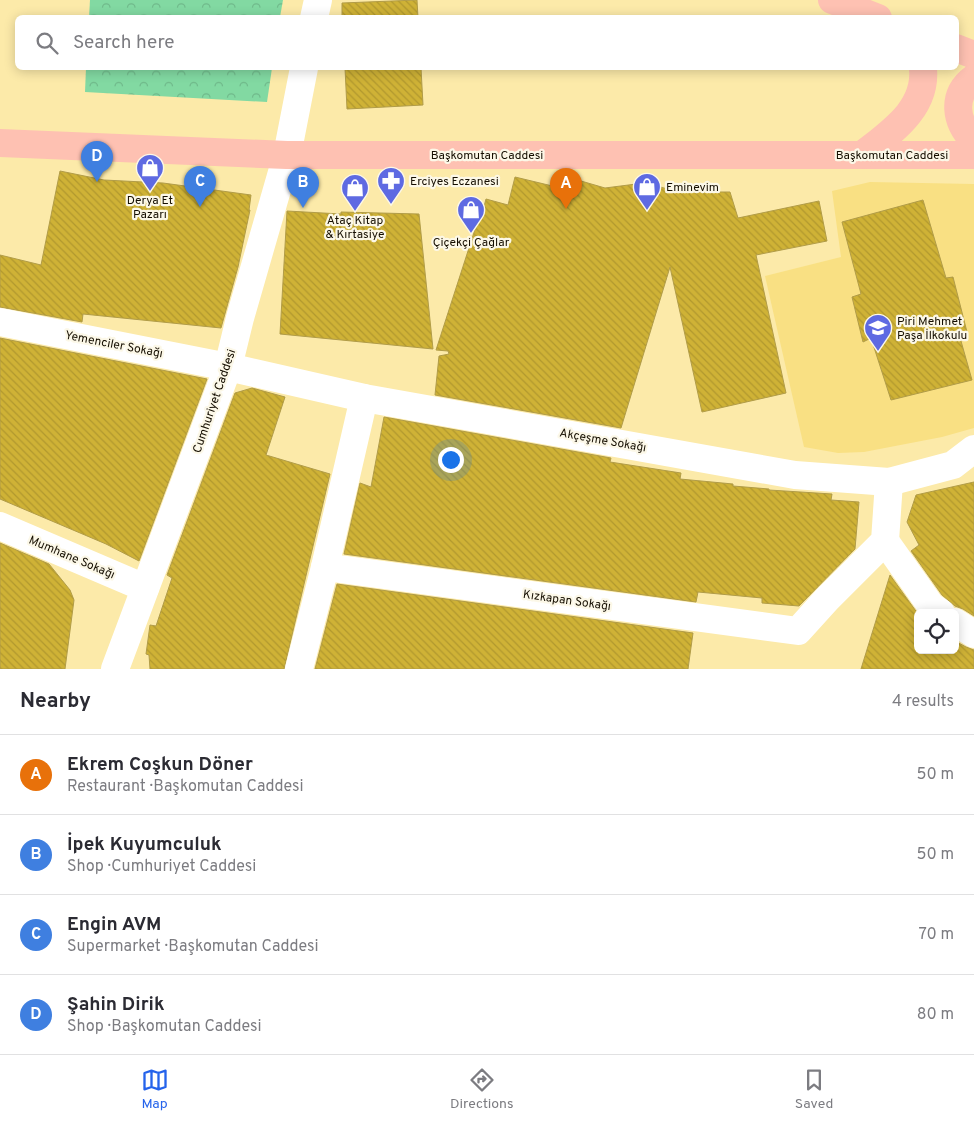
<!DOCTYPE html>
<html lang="en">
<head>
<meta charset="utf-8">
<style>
  body { margin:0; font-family:Overpass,sans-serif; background:#f2f2f3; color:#2b2b33 }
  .controls { position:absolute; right:15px; bottom:15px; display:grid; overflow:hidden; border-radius:8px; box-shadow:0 2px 12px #0003 }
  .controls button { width:45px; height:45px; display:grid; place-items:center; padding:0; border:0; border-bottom:1px solid #e1e1e2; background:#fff; color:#2b2b33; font:25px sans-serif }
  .you { position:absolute; left:450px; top:459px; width:18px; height:18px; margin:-12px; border:4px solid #fff; border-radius:50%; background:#1a73e8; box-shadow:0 0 0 8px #1a73e833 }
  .badge { display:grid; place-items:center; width:32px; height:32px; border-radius:50%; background:#2563eb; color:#fff; font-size:16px; font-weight:700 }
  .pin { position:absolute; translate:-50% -41px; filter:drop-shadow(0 1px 2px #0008) }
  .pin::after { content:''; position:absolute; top:26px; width:18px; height:15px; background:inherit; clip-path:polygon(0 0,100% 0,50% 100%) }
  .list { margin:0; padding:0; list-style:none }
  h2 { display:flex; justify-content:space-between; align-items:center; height:65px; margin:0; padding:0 20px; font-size:21px }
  h2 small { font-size:16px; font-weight:400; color:#7c7c81 }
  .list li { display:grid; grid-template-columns:32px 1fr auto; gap:15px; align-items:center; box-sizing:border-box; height:80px; padding:0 20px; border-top:1px solid #e1e1e2 }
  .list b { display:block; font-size:19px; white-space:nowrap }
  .list p { margin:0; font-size:16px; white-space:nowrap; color:#7c7c81 }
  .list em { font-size:16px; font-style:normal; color:#7c7c81 }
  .icon { flex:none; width:28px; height:28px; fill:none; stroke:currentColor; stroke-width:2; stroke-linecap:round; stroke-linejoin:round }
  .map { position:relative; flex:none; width:974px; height:669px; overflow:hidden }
  .search { position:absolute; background:#fff; box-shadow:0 2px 12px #0003; left:15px; right:15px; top:15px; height:55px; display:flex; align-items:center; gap:12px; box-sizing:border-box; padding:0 18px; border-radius:8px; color:#7c7c81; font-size:19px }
  .sheet { height:385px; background:#fff }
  nav { display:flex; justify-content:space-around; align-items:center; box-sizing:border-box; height:70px; border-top:1px solid #e1e1e2; background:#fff; font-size:14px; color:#7c7c81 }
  nav a { display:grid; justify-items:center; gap:2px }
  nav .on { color:#2563eb }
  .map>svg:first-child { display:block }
</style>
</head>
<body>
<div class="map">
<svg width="974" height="669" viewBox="0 0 974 669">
  <defs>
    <pattern id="park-crowns" width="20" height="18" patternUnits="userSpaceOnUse" patternTransform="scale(1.25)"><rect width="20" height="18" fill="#82d9a2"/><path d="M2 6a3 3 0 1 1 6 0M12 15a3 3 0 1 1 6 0" fill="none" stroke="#6fb98a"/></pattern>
    <pattern id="building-back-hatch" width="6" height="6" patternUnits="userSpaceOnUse" patternTransform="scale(1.25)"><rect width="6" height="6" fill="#cfb236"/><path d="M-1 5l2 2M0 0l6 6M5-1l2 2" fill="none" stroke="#b1982e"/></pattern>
  </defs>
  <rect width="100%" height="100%" fill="#fceaa9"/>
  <polygon fill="#f9e083" points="870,182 974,184 974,428 942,437 864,452 838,453 804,447 765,276 841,257 832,191"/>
  <g fill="url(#park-crowns)">
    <polygon points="90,0 283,0 280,17 89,18"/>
    <polygon points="86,68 272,68 267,102 85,92"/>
  </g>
  <g fill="url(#building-back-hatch)" stroke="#b19c48">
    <polygon points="417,0 418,18 342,18 342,3"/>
    <polygon points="345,68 421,68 423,105 347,109"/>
    <polygon points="60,171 104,180 163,183 251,195 249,210 250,210 238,267 221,328 83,314 82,322 0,307 0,255 41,265"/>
    <polygon points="515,177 569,190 570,188 579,190 581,181 605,188 644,183 680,192 730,192 738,218 819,201 827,241 756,255 786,393 702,412 670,267 621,428 435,395 439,356 449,354 448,351 436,350 479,217 481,218 486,199 508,205"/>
    <polygon points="923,200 946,278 953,277 967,332 959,334 972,380 891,400 871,338 863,342 852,297 861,294 842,222"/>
    <polygon points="287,211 341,214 341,212 419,214 433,349 280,334"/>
    <polygon points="0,338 207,379 139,561 106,544 0,499"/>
    <polygon points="252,388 285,397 266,455 330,474 284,669 150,669 149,655 146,654 150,625 156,626 172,578 167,575 235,393"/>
    <polygon points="384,417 611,458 610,462 681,473 680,479 733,484 733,486 769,489 769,490 832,494 831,500 859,502 855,549 799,606 762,603 762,598 698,592 696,602 344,554 360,483 371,487"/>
    <polygon points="974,482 974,616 963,609 955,606 942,595 911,551 919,545 907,522 916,495"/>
    <polygon points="0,543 49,564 70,590 74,600 65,669 0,669"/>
    <polygon points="890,575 918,614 918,650 955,650 955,641 966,647 974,650 974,669 861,669"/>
    <polygon points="337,584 693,633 688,669 315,669"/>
  </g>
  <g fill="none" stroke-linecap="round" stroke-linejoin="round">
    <g stroke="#fff" stroke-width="28">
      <polyline points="314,18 318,0"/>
      <polyline points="0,322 228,367 364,398 795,475 889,482 953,465 974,449"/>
      <polyline points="364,398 325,567 798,631 827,599 885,541 889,482"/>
      <polyline points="0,526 145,588"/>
      <polyline points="885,541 931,606 941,613"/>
      <polyline points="955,622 974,634"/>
      <polyline points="115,669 228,367 240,318 287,155 304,68"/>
      <polyline points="299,669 325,567"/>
    </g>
    <g stroke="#fec1b2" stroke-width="28">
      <polyline points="832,0 878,18"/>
      <polyline points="956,48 974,55"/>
      <path d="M974 78C951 95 955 122 974 141"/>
      <polyline points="0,143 287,155 974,155"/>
      <path d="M862 155C891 132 927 109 923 68"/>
    </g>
  </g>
  <defs>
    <symbol id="shop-pin" viewBox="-11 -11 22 30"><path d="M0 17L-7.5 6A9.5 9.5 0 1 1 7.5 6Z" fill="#5e6ae2" stroke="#fcf8e8"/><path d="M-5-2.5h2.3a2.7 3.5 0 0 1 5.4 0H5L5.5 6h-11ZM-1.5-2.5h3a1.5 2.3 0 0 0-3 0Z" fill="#fff"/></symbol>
    <symbol id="pharmacy-pin" viewBox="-11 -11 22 30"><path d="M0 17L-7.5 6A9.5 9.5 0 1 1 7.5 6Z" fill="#5e6ae2" stroke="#fcf8e8"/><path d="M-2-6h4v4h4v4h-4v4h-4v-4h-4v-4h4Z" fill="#fff"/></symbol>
    <symbol id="school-pin" viewBox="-11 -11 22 30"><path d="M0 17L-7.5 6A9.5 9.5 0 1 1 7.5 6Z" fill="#5e6ae2" stroke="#fcf8e8"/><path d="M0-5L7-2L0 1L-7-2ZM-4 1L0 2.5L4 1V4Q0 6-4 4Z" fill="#fff"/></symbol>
  </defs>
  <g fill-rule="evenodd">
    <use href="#shop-pin" x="134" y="152" width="32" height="43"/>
    <use href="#pharmacy-pin" x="375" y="165" width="32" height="43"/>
    <use href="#shop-pin" x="631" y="171" width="32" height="43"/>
    <use href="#shop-pin" x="339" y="172" width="32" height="43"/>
    <use href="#shop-pin" x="455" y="194" width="32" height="43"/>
    <use href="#school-pin" x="862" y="312" width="32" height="43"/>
  </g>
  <g text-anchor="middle" stroke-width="4.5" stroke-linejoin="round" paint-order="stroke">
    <g font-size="12" fill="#150e00" stroke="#fcf8e8">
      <text x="487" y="159">Başkomutan Caddesi</text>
      <text x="892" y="159">Başkomutan Caddesi</text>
      <text transform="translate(114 344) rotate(11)" y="4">Yemenciler Sokağı</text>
      <text transform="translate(214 401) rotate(-71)" y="4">Cumhuriyet Caddesi</text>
      <text transform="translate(603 440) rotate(10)" y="4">Akçeşme Sokağı</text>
      <text transform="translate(72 557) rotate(23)" y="4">Mumhane Sokağı</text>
      <text transform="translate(567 600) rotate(8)" y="4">Kızkapan Sokağı</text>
    </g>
    <g font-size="12" fill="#150e00" stroke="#fcf8e8" text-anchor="start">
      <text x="410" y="185">Erciyes Eczanesi</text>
      <text x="666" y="191">Eminevim</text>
      <text x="150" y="204" text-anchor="middle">Derya Et<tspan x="150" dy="14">Pazarı</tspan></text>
      <text x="355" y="224" text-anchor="middle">Ataç Kitap<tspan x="355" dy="14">&amp; Kırtasiye</tspan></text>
      <text x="471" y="246" text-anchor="middle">Çiçekçi Çağlar</text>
      <text x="897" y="325">Piri Mehmet<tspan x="897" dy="14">Paşa İlkokulu</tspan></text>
    </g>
  </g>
</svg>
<div class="controls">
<button><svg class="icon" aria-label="locate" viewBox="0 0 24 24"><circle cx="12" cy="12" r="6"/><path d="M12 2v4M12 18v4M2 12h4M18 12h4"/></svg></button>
</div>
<div class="you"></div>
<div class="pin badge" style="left:566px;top:209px;background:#e8710a">A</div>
<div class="pin badge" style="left:303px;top:208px;background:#3f7fe0">B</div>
<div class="pin badge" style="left:200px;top:207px;background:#3f7fe0">C</div>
<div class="pin badge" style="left:97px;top:182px;background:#3f7fe0">D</div>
<div class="search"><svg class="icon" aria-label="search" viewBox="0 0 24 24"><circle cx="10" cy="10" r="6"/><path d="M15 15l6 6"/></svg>Search here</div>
</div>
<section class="sheet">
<h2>Nearby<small>4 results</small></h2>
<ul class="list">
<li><span class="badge" style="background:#e8710a">A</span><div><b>Ekrem Coşkun Döner</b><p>Restaurant · Başkomutan Caddesi</p></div><em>50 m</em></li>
<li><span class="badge" style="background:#3f7fe0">B</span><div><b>İpek Kuyumculuk</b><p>Shop · Cumhuriyet Caddesi</p></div><em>50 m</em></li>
<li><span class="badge" style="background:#3f7fe0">C</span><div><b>Engin AVM</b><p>Supermarket · Başkomutan Caddesi</p></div><em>70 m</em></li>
<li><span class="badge" style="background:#3f7fe0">D</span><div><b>Şahin Dirik</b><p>Shop · Başkomutan Caddesi</p></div><em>80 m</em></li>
</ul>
</section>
<nav>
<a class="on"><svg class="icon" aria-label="map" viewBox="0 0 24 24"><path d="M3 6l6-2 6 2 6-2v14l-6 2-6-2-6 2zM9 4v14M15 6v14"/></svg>Map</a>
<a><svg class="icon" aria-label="directions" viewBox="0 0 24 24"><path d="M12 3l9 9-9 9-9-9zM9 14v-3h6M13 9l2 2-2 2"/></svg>Directions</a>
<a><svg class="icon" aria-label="saved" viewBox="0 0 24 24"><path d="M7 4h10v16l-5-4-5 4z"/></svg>Saved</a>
</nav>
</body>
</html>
